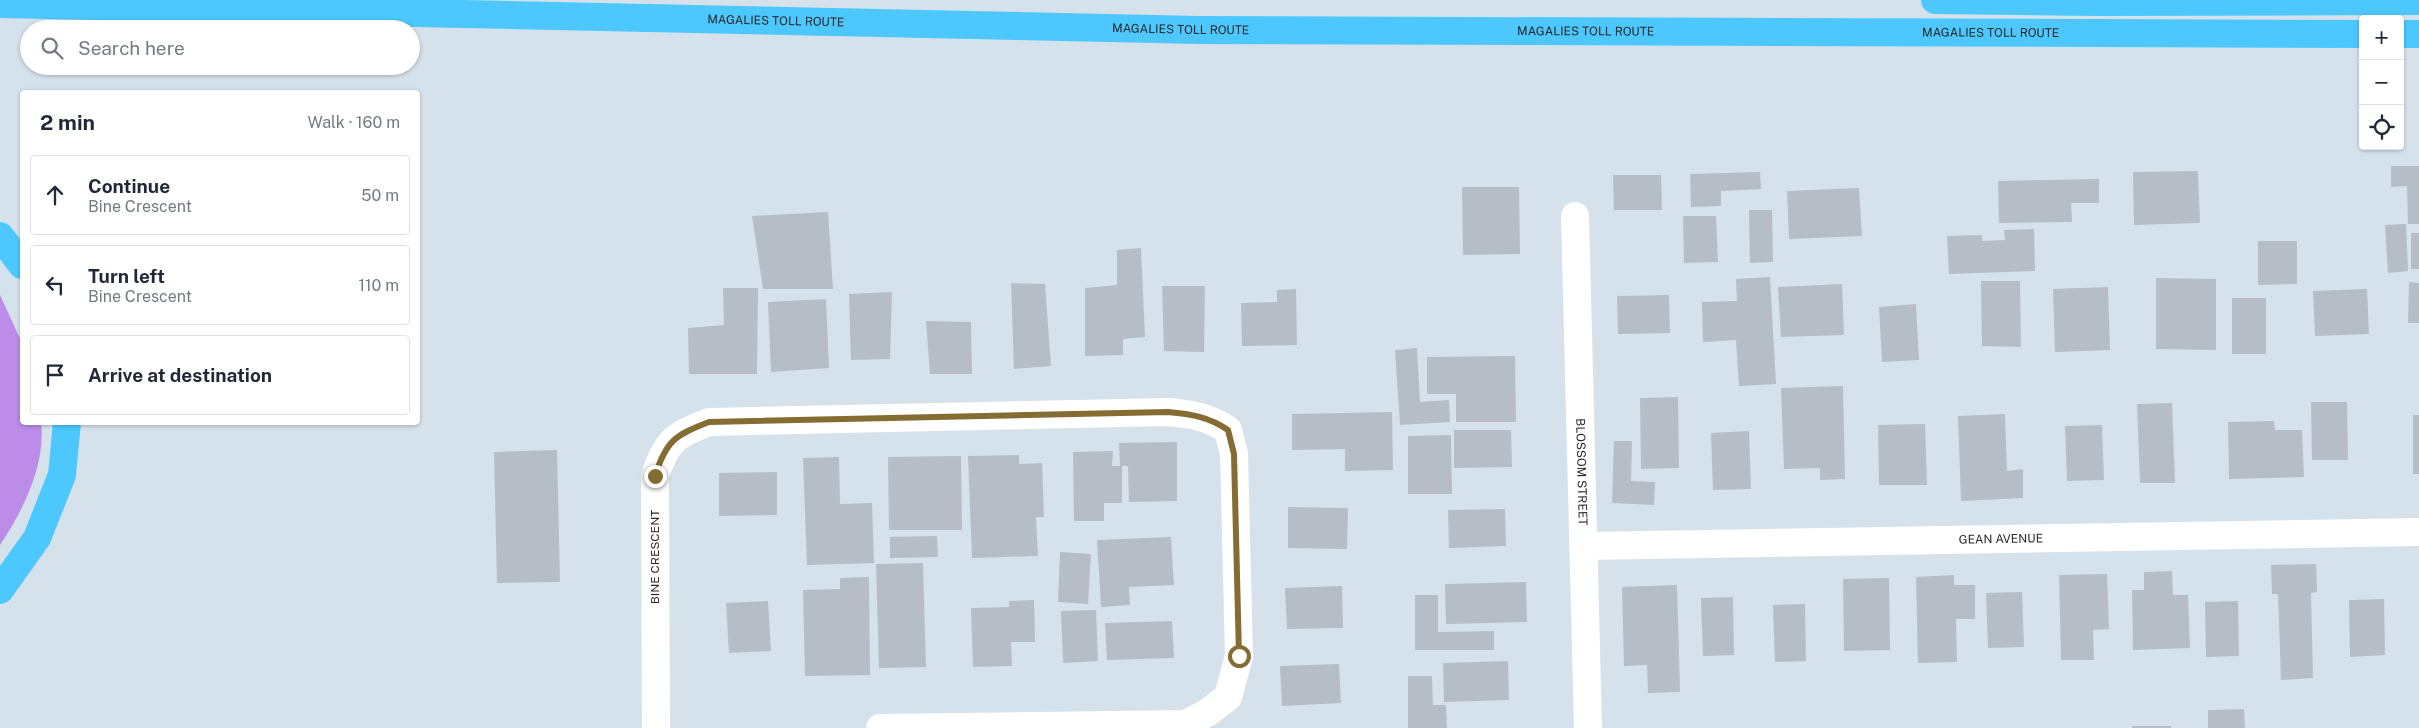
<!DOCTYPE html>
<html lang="en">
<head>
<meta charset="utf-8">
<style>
  body { margin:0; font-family:"Public Sans",sans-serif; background:#f2f2f3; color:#1f2937 }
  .controls { position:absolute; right:15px; top:15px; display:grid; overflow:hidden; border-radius:5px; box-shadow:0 1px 4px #0004 }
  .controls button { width:45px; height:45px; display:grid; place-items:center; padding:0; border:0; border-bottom:1px solid #e0e1e3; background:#fff; color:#1f2937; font:25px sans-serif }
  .stop { position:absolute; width:15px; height:15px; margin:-11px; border:4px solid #846c33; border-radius:50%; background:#fff }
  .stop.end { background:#846c33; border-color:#fff; box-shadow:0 1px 5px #0008 }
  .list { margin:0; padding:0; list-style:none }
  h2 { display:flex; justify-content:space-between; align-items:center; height:65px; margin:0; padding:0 20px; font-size:21px }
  h2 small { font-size:16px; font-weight:400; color:#747a83 }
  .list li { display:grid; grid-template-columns:32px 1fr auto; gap:15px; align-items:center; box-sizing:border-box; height:80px; margin:0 10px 10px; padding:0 10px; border:1px solid #e0e1e3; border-radius:5px }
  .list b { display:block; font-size:19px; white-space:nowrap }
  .list p { margin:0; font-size:16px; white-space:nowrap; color:#747a83 }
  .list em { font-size:16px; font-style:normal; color:#747a83 }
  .icon { flex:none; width:28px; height:28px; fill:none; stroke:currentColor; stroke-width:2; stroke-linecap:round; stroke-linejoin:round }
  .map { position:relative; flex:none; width:2419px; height:728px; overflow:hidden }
  .search { position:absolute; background:#fff; box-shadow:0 1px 4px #0004; left:20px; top:20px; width:400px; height:55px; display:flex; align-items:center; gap:12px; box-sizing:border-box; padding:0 18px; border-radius:28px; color:#747a83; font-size:19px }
  .panel { position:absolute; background:#fff; box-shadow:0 1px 4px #0004; left:20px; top:90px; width:400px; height:335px; border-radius:5px }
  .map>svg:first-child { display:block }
</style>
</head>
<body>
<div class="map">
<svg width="2419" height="728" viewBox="0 0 2419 728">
  <rect width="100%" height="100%" fill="#d6e2eb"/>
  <path fill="#bd8ce8" d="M0 295 22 343V422L41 423C46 464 23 511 0 545Z"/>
  <g fill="#b6bdc6">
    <polygon points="2391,166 2419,166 2419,224 2408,224 2407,186 2391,187"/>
    <polygon points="2198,171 2200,223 2134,225 2133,172"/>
    <polygon points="1760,172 1761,189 1721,191 1721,206 1691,207 1690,174"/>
    <polygon points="1613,175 1661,175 1662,210 1614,210"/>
    <polygon points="2099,179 2099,203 2071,203 2072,222 1999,223 1998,181"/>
    <polygon points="1462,187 1519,187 1520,254 1463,255"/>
    <polygon points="1859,188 1862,236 1789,239 1787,191"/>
    <polygon points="1749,210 1772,210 1773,262 1750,263"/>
    <polygon points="828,212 833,289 763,289 752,216"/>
    <polygon points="1683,216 1716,216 1718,262 1684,263"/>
    <polygon points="2406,224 2408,271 2388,273 2385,225"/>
    <polygon points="2034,229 2035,271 1949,274 1947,236 1982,235 1982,241 2005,240 2004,230"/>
    <rect x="2411" y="233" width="8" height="36"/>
    <polygon points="2258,241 2297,241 2297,284 2258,285"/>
    <polygon points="1141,248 1145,337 1123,339 1123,355 1085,356 1085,288 1117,285 1117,250"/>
    <polygon points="1770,277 1776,384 1739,386 1736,340 1703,342 1702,302 1737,301 1736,279"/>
    <polygon points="2156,278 2216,279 2216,350 2156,349"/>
    <polygon points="1981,281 2020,281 2021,347 1982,346"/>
    <polygon points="2409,282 2419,283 2419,323 2408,323"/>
    <polygon points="1011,283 1045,284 1051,366 1014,369"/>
    <polygon points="1842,284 1844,335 1781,337 1778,287"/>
    <polygon points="1162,286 1205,286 1204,352 1164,351"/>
    <polygon points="2108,287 2110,350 2055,352 2053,289"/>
    <polygon points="723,288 758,288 757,374 689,374 688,328 724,325"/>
    <polygon points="1296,289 1297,345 1242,346 1241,303 1277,302 1277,290"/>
    <polygon points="2367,289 2369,334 2315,336 2313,291"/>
    <polygon points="892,292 890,359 851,360 849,294"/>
    <polygon points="1669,295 1670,333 1618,334 1617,296"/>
    <rect x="2232" y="298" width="34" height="56"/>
    <polygon points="826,299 829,368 771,372 768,302"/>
    <polygon points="1916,304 1919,360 1882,362 1879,307"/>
    <polygon points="926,321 971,322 972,374 930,374"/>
    <polygon points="1417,348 1420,402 1449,400 1450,422 1400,425 1395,350"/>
    <polygon points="1515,356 1516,422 1456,422 1456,394 1427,394 1427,357"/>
    <polygon points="1843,386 1845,479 1820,480 1820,468 1784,469 1781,388"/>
    <polygon points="1678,397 1679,468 1641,469 1640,398"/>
    <polygon points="2311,402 2347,402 2348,460 2312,460"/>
    <polygon points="2172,403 2175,483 2140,483 2137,404"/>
    <polygon points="1392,412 1393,470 1345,471 1345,449 1292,450 1292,414"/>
    <polygon points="2005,414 2007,471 2023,469 2023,498 1961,501 1958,416"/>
    <rect x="2413" y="415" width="6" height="59"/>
    <polygon points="2274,421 2275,430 2302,430 2304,477 2229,479 2228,422"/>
    <polygon points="1925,424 1927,485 1879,485 1878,425"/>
    <polygon points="2102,425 2104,480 2067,481 2065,426"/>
    <polygon points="1454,430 1511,430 1512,467 1454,468"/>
    <polygon points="1749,431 1751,489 1713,490 1711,433"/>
    <polygon points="1451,435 1452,494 1408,494 1408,436"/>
    <polygon points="1614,441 1632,441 1631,481 1655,482 1654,505 1612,503"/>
    <polygon points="1177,442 1177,501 1129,502 1128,466 1122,466 1122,503 1104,503 1104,521 1074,521 1073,452 1113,451 1112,466 1120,466 1119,443"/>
    <polygon points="557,450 560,582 497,583 494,452"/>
    <polygon points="1019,455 1019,464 1042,463 1044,517 1036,517 1038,556 972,558 968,456"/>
    <polygon points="961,456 962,530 889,530 888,457"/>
    <polygon points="839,457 840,504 872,503 874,563 807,565 803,458"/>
    <polygon points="777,472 777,515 719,516 719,473"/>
    <polygon points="1288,507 1348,508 1347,549 1288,548"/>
    <polygon points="1505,509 1506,546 1449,548 1448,510"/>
    <polygon points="937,536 938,557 890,558 890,537"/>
    <polygon points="1171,537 1174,585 1129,587 1130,605 1101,607 1097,540"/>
    <polygon points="1060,552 1091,554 1088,604 1058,602"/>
    <polygon points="923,563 926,667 879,668 876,564"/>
    <polygon points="2316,564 2317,592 2311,593 2313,678 2281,680 2278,594 2272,594 2271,565"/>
    <polygon points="2172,571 2173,595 2188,595 2190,648 2133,650 2132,590 2144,590 2144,572"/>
    <polygon points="2107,574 2109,629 2093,630 2094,660 2061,660 2059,575"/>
    <polygon points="1954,575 1954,585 1975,585 1975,619 1956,619 1957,662 1918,663 1916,577"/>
    <polygon points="869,577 870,675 805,676 803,590 840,589 840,578"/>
    <polygon points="1889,578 1890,650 1844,651 1843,579"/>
    <polygon points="1526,582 1527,622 1446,624 1445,584"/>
    <polygon points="1677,585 1680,692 1648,693 1647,665 1624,666 1622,587"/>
    <polygon points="1342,586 1343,628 1287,629 1285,588"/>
    <polygon points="2022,592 2024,647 1988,648 1986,593"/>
    <polygon points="1415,595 1438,595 1438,632 1494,631 1494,650 1415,650"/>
    <polygon points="1733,597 1734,655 1703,656 1701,598"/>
    <polygon points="2384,599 2385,655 2350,657 2349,600"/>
    <polygon points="1034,600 1035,642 1011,642 1012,666 973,667 971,608 1009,607 1009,601"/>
    <polygon points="768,601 771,651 729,653 726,603"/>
    <polygon points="2238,601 2239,656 2206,657 2205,602"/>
    <polygon points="1805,604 1806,661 1775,662 1773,605"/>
    <polygon points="1096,610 1098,661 1063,663 1061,611"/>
    <polygon points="1172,621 1174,658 1107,660 1105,623"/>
    <polygon points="1508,661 1509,700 1444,702 1443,663"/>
    <polygon points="1339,664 1341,703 1282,706 1280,666"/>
    <polygon points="1408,676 1432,676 1433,705 1446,705 1447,728 1408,728"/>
    <polygon points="2244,709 2245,728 2208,728 2208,710"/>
    <rect x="2132" y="726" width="39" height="2"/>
  </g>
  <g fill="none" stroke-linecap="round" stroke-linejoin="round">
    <g stroke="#fff" stroke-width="28">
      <path id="s1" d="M1575 216 1588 728"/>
      <path id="s2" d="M1583 546 2419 532"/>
      <path d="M656 728 655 476C666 441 675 435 709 422L1168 412C1191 414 1209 417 1228 430L1234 454 1239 656 1228 697 1207 713 1186 724 880 728"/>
    </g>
    <g stroke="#4dc8ff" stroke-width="28">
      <polyline points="1935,0 2101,2 2419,1"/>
      <path id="s3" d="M0 4 1199 30 2363 34"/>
      <polyline points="2400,34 2419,34"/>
      <polyline points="0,236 22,265"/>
      <polyline points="0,590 37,538 62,475 67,422"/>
    </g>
  </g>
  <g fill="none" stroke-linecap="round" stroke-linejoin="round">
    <path stroke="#846c33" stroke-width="6" d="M655 476C666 441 675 435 709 422L1168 412C1191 414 1209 417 1228 430L1234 454 1239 656"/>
  </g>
  <g text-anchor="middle" stroke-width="4.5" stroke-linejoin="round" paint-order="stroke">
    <g font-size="12" fill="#272727" stroke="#fff">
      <text dy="4" stroke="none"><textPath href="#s3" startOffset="776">MAGALIES TOLL ROUTE</textPath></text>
      <text dy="4" stroke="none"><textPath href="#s3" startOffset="1181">MAGALIES TOLL ROUTE</textPath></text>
      <text dy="4" stroke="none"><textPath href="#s3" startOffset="1586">MAGALIES TOLL ROUTE</textPath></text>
      <text dy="4" stroke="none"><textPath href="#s3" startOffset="1991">MAGALIES TOLL ROUTE</textPath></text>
      <text dy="4" stroke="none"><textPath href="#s1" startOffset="256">BLOSSOM STREET</textPath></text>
      <text dy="4" stroke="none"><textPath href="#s2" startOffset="418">GEAN AVENUE</textPath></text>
      <text transform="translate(655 557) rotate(-90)" y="4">BINE CRESCENT</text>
    </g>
  </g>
</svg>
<div class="controls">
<button>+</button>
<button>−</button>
<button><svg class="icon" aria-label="locate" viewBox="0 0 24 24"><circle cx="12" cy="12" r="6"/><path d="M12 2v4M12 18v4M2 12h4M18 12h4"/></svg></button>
</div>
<div class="stop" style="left:1239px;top:656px"></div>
<div class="stop end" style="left:655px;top:476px"></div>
<div class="search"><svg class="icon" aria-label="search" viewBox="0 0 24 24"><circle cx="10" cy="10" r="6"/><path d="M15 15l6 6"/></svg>Search here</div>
<section class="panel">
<h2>2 min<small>Walk · 160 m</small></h2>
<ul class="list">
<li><svg class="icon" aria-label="ahead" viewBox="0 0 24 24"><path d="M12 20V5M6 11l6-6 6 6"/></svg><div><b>Continue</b><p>Bine Crescent</p></div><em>50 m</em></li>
<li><svg class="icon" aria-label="left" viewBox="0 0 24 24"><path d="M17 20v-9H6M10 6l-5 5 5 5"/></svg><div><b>Turn left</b><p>Bine Crescent</p></div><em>110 m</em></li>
<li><svg class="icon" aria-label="arrive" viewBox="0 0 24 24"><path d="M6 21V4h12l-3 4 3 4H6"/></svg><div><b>Arrive at destination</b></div></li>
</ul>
</section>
</div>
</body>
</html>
